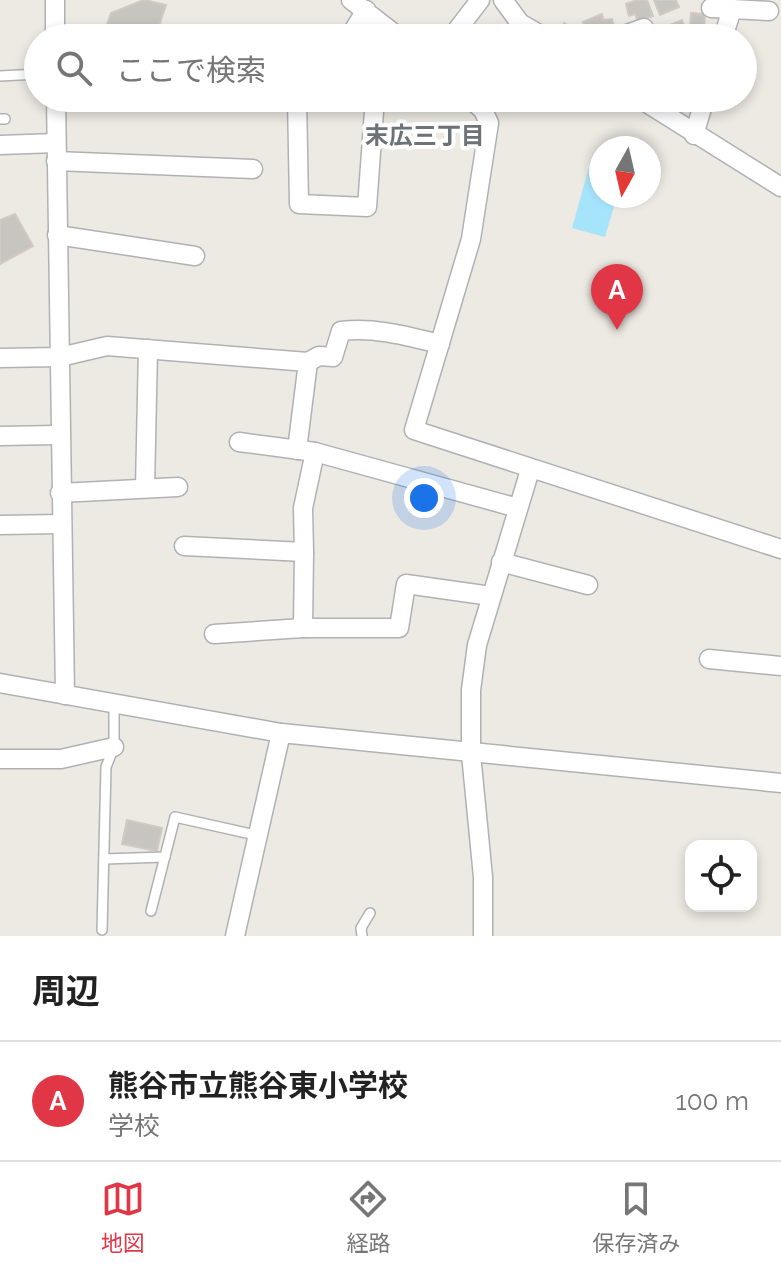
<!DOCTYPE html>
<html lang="ja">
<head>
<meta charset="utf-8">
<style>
  body { margin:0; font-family:Raleway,"Noto Sans JP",sans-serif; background:#f6f6f6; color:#222 }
  .controls { position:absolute; right:24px; bottom:24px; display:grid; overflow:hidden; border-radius:16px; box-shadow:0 4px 12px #0003 }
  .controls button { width:72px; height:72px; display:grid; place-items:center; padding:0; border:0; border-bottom:2px solid #e0e0e0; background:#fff; color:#222; font:40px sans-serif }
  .compass { position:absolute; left:589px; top:136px; width:72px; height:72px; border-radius:50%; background:#fff; box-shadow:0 4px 12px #0003; rotate:188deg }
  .you { position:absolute; left:424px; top:498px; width:28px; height:28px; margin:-20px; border:6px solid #fff; border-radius:50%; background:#1a73e8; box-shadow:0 0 0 12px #1a73e833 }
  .badge { display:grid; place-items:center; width:52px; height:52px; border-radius:50%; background:#e13645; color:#fff; font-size:26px; font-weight:700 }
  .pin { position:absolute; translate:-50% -66px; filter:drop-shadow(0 2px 4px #0008) }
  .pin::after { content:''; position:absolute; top:42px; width:28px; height:24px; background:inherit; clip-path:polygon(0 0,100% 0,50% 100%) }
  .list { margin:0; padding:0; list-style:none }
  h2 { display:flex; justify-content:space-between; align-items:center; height:104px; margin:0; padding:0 32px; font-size:34px }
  h2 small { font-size:26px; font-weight:400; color:#767676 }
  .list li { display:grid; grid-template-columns:52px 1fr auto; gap:24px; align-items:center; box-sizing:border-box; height:120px; padding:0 32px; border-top:2px solid #e0e0e0 }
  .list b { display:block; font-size:30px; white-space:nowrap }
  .list p { margin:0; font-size:26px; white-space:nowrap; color:#767676 }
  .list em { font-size:26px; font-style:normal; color:#767676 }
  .icon { flex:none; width:44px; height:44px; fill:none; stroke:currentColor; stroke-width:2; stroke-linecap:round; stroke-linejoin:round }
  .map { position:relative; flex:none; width:781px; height:936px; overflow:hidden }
  .search { position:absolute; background:#fff; box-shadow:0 4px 12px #0003; left:24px; right:24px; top:24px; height:88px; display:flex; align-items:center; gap:20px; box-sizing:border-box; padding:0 28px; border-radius:44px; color:#767676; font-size:30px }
  .sheet { height:224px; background:#fff }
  nav { display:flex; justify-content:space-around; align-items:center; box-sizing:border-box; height:112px; border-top:2px solid #e0e0e0; background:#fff; font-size:22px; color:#767676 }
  nav a { display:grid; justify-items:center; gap:4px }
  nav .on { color:#e13645 }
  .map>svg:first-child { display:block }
</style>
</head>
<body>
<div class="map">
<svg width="781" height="936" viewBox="0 0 781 936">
  <rect width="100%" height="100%" fill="#ede9e3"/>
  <polygon fill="#a6e4fb" points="589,167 601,171 601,196 617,196 605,237 572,228"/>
  <g fill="#c8c4c0" stroke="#d2cac2" stroke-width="2">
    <polygon points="144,0 166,5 155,38 123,38 105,31 111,13"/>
    <polygon points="637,0 647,0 653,16 638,21 635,14 629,16 626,4"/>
    <polygon points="654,0 676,0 679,7 660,15"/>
    <polygon points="691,13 705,14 704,32 690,32"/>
    <polygon points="602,14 603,20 612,19 615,30 590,38 583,22"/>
    <polygon points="682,20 689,38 679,38 670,31 662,33 660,29"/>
    <polygon points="564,23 587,36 585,38 558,38 551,34 554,26 561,29"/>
    <polygon points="15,214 33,246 0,264 0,220"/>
    <polygon points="127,820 162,828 157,851 122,844"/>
  </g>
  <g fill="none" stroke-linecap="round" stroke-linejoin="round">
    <defs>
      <g id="lane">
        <polyline points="0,76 38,74"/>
        <polyline points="0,119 5,119"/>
        <polyline points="104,859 165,857"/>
        <polyline points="151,911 175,817 260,836"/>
        <polyline points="102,930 106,767 114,747 114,704"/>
        <polyline points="362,936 361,928 370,913"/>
      </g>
      <g id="street">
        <polyline points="55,0 55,38"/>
        <polyline points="351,0 400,38"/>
        <polyline points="503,0 520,23 546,38"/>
        <polyline points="711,8 732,9 723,38"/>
        <polyline points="732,9 769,11"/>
        <polyline points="349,38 366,10"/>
        <polyline points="451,38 480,0"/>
        <polyline points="616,38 644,28"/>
        <polyline points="56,98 65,695"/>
        <polyline points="297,98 299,204 367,207 375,98"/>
        <polyline points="469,98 483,110 489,123 471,239 414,430 781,549"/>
        <polyline points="639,98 781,187"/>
        <polyline points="694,135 705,98"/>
        <polyline points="0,145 56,143"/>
        <polyline points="56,161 253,169"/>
        <polyline points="57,235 195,256"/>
        <polyline points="0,358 60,357 107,346 308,362 297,450"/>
        <path d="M308 362 319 356 333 357 341 331C375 327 407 336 440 344"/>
        <polyline points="0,436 58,435"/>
        <polyline points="239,442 315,452 518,508"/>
        <polyline points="145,488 148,349"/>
        <polyline points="60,493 178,487"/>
        <polyline points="0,525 61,524"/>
        <polyline points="184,546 304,552 303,508 315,452"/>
        <polyline points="501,562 588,585"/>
        <polyline points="303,628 304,552"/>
        <polyline points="214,634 303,628 399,628 406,584 491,596"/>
        <polyline points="709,659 781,666"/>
        <polyline points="0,683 281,733 781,783"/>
        <polyline points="0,759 61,759 114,747"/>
        <polyline points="235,936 281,733"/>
        <polyline points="483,936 483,877 471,754 471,690 477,645 530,470"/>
      </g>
    </defs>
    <use href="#lane" stroke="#afb2b5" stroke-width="12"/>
    <use href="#street" stroke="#afb2b5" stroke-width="21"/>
    <use href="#lane" stroke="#fff" stroke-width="9"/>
    <use href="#street" stroke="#fff" stroke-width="18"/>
  </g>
  <g text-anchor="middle" stroke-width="8" stroke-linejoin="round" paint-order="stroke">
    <g font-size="24" font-weight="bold" fill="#6c7275" stroke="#fff">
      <text x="425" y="144">末広三丁目</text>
    </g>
  </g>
</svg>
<div class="controls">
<button><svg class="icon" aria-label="locate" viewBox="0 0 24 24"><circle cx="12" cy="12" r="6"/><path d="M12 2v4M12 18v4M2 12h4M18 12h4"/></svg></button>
</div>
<svg class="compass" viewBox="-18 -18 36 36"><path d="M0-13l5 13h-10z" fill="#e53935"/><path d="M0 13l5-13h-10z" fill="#767676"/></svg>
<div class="you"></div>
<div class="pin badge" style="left:617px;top:330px">A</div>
<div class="search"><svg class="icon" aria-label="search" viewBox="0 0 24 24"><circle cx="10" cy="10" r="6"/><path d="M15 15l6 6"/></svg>ここで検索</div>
</div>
<section class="sheet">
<h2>周辺<small></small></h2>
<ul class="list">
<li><span class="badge">A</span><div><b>熊谷市立熊谷東小学校</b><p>学校</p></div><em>100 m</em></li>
</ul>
</section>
<nav>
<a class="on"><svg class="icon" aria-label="map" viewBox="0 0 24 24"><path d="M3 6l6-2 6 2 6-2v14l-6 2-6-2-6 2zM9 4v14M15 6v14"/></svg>地図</a>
<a><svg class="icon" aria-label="directions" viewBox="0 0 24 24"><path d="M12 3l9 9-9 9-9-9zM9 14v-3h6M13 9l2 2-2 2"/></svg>経路</a>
<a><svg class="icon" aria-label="saved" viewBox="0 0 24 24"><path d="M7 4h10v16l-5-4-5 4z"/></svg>保存済み</a>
</nav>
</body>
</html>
